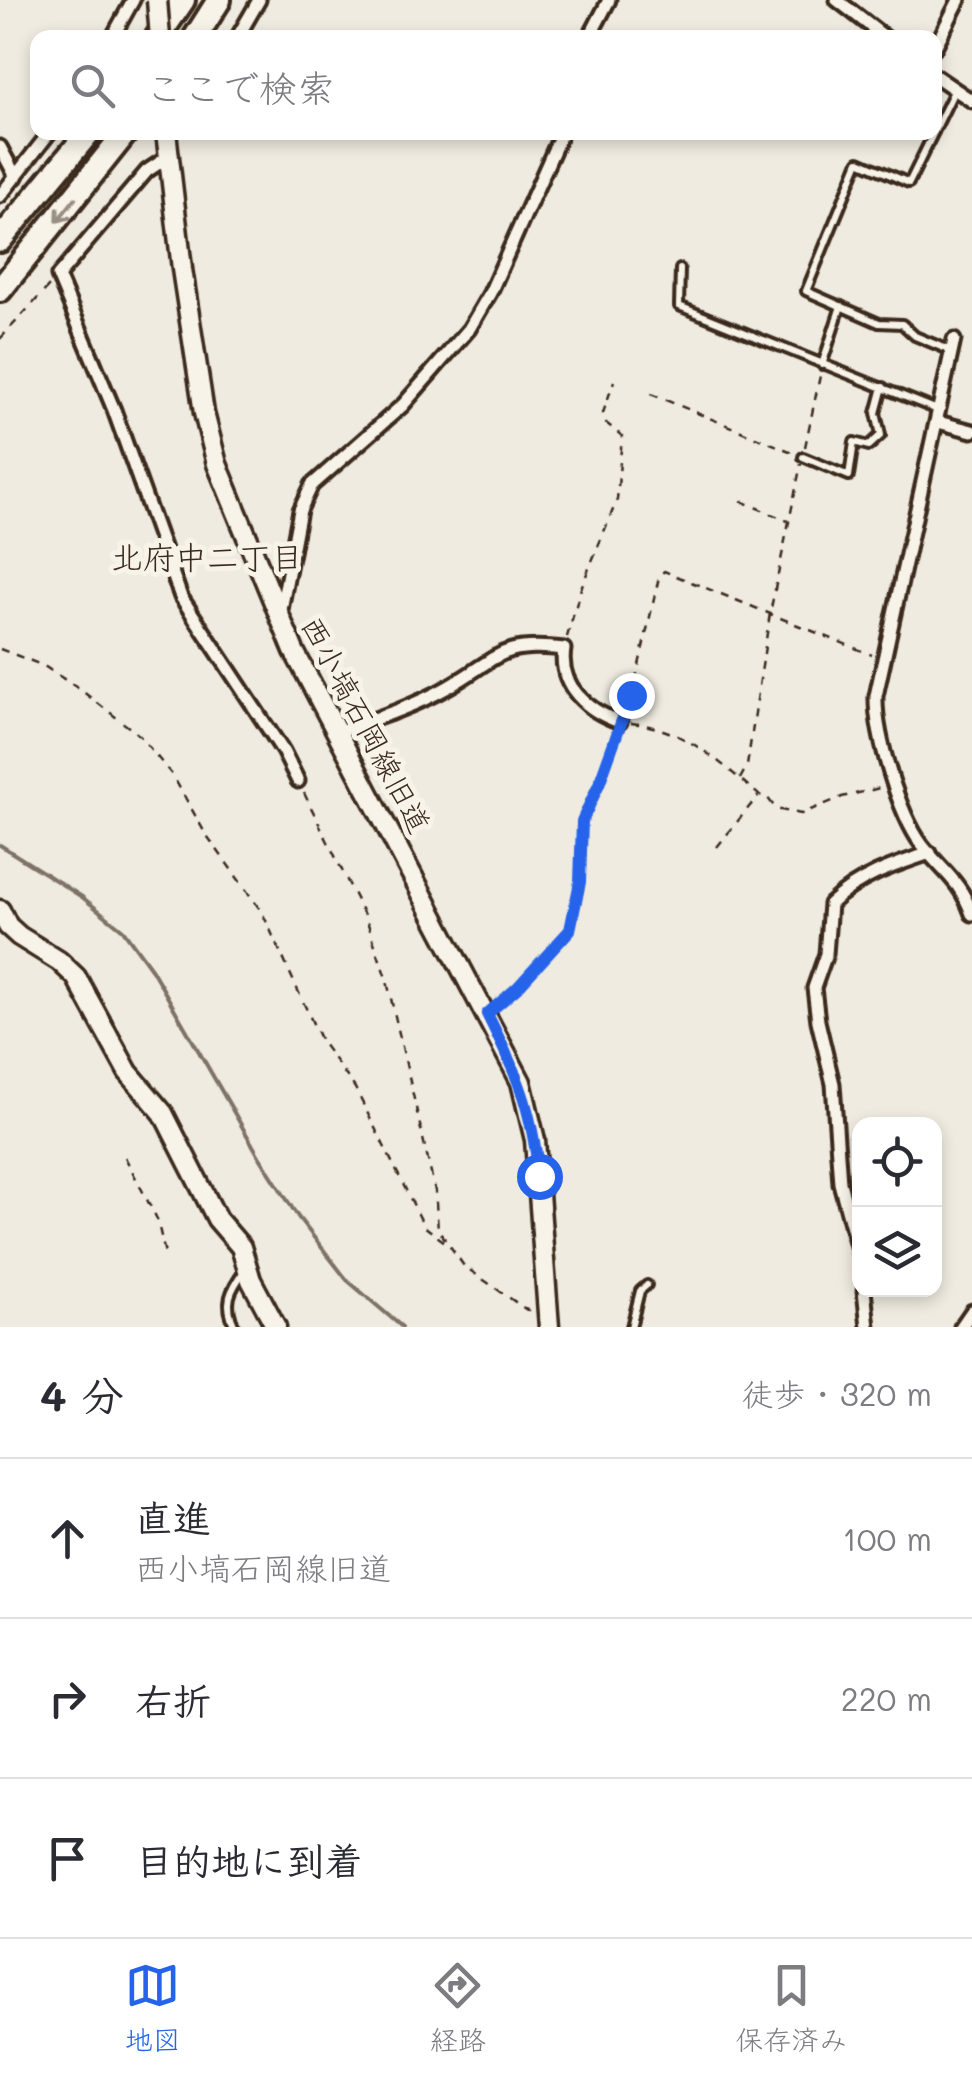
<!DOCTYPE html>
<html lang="ja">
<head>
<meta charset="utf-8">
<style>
  body { margin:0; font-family:Mali,"Klee One",sans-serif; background:#f2f2f3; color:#2b2b33 }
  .controls { position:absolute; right:30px; bottom:30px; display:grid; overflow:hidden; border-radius:20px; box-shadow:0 5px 15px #0003 }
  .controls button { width:90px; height:90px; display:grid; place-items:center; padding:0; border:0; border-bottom:2px solid #e1e1e2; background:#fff; color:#2b2b33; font:50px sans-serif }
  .stop { position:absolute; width:30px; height:30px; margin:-22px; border:8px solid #2563eb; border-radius:50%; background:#fff }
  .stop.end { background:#2563eb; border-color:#fff; box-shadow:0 2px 10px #0008 }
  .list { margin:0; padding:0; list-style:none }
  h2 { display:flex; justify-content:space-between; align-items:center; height:130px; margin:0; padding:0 40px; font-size:42px }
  h2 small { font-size:32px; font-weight:400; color:#7c7c81 }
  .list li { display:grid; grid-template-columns:65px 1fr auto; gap:30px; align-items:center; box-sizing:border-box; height:160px; padding:0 40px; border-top:2px solid #e1e1e2 }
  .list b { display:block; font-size:38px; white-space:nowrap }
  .list p { margin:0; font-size:32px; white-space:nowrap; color:#7c7c81 }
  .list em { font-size:32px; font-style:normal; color:#7c7c81 }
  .icon { flex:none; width:55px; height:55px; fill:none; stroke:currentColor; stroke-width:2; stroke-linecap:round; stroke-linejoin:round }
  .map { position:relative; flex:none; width:972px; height:1327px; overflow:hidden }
  .search { position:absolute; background:#fff; box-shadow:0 5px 15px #0003; left:30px; right:30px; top:30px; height:110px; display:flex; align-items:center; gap:25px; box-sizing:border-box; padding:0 35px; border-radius:20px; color:#7c7c81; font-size:38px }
  .sheet { height:610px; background:#fff }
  nav { display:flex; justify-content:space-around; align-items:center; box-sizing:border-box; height:140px; border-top:2px solid #e1e1e2; background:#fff; font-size:28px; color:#7c7c81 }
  nav a { display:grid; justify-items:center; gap:5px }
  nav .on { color:#2563eb }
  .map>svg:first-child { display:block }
</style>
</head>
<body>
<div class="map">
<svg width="972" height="1327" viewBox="0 0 972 1327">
  <rect width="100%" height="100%" fill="#efebe0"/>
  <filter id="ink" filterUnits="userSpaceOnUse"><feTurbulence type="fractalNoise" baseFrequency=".01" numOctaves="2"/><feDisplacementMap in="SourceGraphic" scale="20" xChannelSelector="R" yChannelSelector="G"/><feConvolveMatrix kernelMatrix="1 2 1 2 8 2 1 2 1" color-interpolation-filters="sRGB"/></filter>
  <g filter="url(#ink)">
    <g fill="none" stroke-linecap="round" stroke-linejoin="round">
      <polyline stroke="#7e7266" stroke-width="4" points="0,845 82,897 123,930 152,970 259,1156 298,1217 347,1280 402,1327"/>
      <defs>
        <g id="lane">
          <polyline points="934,132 909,183 859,161 806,291 879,323 902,324 915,336 951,351"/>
          <polyline points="934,132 955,89"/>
          <polyline points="680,269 679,306 940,411"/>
          <polyline points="822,365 841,306"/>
          <polyline points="803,457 849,476 854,442 869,446 881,435 876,413 883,387"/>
          <path d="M235 1327C223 1303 230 1290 245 1270"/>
          <polyline points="631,1327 640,1291 647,1285"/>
        </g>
        <g id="street">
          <polyline points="837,0 886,38"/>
          <polyline points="112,38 133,0"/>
          <polyline points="237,38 259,0"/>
          <polyline points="589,38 609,0"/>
          <polyline points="934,49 959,0"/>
          <polyline points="934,75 972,101"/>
          <polyline points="0,147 16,177"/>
          <polyline points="168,157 147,171 58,276 114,410 181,597 283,751 298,781"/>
          <polyline points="0,196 50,132"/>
          <path d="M954 340 876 696C875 734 899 814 922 845 942 871 960 880 972 914"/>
          <polyline points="938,422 972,431"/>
          <polyline points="280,615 300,510 312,485 403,405 469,329 490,293 562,132"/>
          <path d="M337 732C375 719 413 707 448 687 498 659 498 641 564 649 558 686 588 711 620 722"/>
          <path d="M860 1257 840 1183 833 1084 818 1021 814 988 826 954 830 904C858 877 894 865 930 853"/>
          <polyline points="864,1290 868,1327"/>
          <polyline points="961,1327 972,1311"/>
        </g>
        <g id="secondary">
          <polyline points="166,132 182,269 204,413 217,464 294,651 521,1082 535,1140 549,1327"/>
          <polyline points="0,910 8,926 19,936 59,961 76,977 128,1072 163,1113 217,1219 241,1247 251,1280 276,1327"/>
        </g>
        <g id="highway">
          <polyline points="157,38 183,0"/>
          <polyline points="195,38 219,0"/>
          <polyline points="0,240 89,132"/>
          <polyline points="0,290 126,132"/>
        </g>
      </defs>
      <use href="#lane" stroke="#3b2a1e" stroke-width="14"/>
      <use href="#street" stroke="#3b2a1e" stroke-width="19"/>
      <use href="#secondary" stroke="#3b2a1e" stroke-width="25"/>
      <use href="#highway" stroke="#3b2a1e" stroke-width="30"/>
      <g stroke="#3b2a1e" stroke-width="2.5" stroke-dasharray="8 8" stroke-linecap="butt">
        <polyline points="0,339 50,285"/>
        <polyline points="651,394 797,454"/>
        <polyline points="805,447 821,371"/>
        <polyline points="741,501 788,521"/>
        <polyline points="567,637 581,588 617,500 622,436 606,423 603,413 614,381"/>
        <polyline points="0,649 44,666 82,691 139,735 173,776 205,833 262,912 321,1041 355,1088 424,1226 446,1243"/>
        <polyline points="624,711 637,674 659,577 664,571 872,655"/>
        <path d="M631 723C686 729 718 761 759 795L767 797 776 809 801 814 842 797 884 787"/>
        <polyline points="740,779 747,766 770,613 801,464"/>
        <polyline points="304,793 367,921 387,981 435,1191 438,1229 464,1266 531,1313"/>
        <polyline points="717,847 758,796"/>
        <polyline points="495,1007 552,952 570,930 580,882 582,821 599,784 616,733"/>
        <polyline points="125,1157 157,1219 165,1254"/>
      </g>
      <use href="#lane" stroke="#f7f3e8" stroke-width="6"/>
      <use href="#street" stroke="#f7f3e8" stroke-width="11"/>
      <use href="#secondary" stroke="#f7f3e8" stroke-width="18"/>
      <use href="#highway" stroke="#f7f3e8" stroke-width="22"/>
      <defs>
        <polyline id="secondary-bridge" points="157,0 160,38"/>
      </defs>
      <use href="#secondary-bridge" stroke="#3b2a1e" stroke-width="25" stroke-linecap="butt"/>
      <use href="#secondary-bridge" stroke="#f7f3e8" stroke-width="18"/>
    </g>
    <defs><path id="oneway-shaft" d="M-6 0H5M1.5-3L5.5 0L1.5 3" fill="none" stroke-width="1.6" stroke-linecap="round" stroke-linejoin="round" transform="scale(2.5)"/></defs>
    <use stroke="#998e83" href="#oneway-shaft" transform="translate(66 210) rotate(129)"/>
  </g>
  <g fill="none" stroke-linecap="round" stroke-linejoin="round" filter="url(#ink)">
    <path stroke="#2563eb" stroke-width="12" d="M539 1176C531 1105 518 1076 487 1014L517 988 570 930 580 882 582 821 599 784 631 695"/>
  </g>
  <g text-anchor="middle" stroke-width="10" stroke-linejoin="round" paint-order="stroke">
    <g font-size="30" fill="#3b2a1e" stroke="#f7f3e8">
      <text transform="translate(365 725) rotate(62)" y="10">西小塙石岡線旧道</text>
    </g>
    <g font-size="32" fill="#3b2a1e" stroke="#f7f3e8">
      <text x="207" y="569">北府中二丁目</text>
    </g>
  </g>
</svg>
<div class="controls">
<button><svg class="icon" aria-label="locate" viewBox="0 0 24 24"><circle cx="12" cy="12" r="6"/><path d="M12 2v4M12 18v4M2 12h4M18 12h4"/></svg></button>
<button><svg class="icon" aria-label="layers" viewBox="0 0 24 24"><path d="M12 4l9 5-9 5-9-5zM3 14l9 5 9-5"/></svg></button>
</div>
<div class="stop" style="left:539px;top:1176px"></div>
<div class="stop end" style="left:631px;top:695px"></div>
<div class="search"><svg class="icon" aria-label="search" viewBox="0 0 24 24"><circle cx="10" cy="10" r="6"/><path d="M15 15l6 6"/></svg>ここで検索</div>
</div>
<section class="sheet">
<h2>4 分<small>徒歩 · 320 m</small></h2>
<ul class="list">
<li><svg class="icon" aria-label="ahead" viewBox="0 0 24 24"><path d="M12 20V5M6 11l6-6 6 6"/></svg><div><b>直進</b><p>西小塙石岡線旧道</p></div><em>100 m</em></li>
<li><svg class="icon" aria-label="right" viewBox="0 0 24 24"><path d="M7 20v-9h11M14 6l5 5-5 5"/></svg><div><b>右折</b></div><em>220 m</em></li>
<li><svg class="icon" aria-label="arrive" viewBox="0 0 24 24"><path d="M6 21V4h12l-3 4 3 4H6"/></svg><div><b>目的地に到着</b></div></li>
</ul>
</section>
<nav>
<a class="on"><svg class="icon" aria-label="map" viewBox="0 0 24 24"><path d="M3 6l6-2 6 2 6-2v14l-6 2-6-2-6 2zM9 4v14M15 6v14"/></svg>地図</a>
<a><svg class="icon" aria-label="directions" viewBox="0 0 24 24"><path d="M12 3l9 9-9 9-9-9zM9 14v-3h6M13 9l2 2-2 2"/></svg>経路</a>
<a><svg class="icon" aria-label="saved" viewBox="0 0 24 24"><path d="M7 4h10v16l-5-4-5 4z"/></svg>保存済み</a>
</nav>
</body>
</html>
